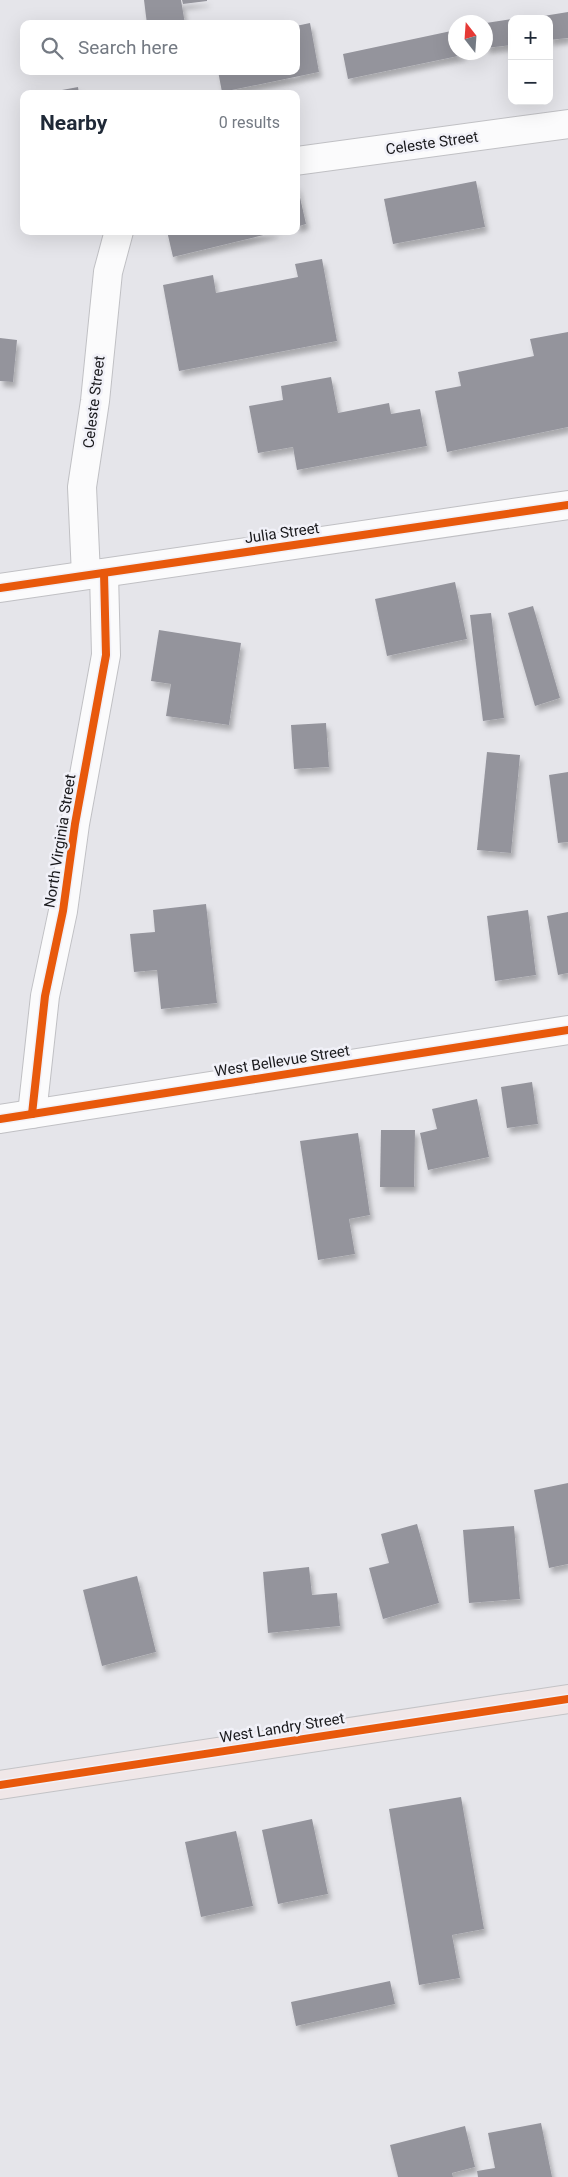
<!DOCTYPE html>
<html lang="en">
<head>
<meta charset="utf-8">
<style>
  body { margin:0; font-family:Roboto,sans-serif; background:#f2f2f3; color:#1f2937 }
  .controls { position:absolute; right:15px; top:15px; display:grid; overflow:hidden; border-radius:10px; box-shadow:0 5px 20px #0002 }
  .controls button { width:45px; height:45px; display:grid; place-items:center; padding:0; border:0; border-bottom:1px solid #e0e1e3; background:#fff; color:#1f2937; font:25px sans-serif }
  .compass { position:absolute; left:448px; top:15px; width:45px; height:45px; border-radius:50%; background:#fff; box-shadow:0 5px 20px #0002; rotate:343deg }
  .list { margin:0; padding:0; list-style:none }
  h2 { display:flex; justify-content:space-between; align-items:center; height:65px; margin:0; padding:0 20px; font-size:21px }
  h2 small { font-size:16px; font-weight:400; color:#747a83 }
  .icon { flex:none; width:28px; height:28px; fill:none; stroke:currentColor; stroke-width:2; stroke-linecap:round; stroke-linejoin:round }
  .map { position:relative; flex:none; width:568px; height:2177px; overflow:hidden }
  .search { position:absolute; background:#fff; box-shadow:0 5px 20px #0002; left:20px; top:20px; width:280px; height:55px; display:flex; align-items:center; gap:12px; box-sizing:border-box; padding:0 18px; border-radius:10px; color:#747a83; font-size:19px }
  .panel { position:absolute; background:#fff; box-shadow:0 5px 20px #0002; left:20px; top:90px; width:280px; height:145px; border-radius:10px }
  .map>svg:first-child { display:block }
</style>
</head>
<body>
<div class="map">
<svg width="568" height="2177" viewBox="0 0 568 2177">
  <defs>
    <filter id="shadow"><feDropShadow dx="3" dy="5.5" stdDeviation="2.5" flood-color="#0004"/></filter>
  </defs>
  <rect width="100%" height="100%" fill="#e5e5ea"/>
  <g fill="#94949c" filter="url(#shadow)">
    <polygon points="144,0 181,0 185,24 147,24"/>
    <polygon points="182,0 207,0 207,1 183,4"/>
    <polygon points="568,12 568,38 549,40 549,19 525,19"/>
    <polygon points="512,19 512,45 486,48 486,23"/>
    <polygon points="310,23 319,72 222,92 218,71 296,71 296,26"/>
    <polygon points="456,30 456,52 463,52 463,55 348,79 343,54"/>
    <polygon points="78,87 79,94 46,94 46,93"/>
    <polygon points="476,181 485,227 393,244 384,199"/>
    <polygon points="297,184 306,224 296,227 296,185"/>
    <polygon points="167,231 275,231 276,232 173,257"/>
    <polygon points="322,259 337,341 179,371 163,285 213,275 216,293 298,277 295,264"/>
    <polygon points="568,332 568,427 447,452 435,391 461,386 458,372 534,356 530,339"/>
    <polygon points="0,338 17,340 13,382 0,381"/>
    <polygon points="331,377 338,413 389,403 391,414 420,409 427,446 297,470 293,447 258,453 249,406 283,400 281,386"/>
    <polygon points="455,582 467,639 387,656 375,599"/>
    <polygon points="533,606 560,698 535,706 508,613"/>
    <polygon points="491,613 504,718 483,721 470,615"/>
    <polygon points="159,630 241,643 229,725 166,716 171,684 151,681"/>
    <polygon points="326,723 329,767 294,769 291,725"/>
    <polygon points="487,752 520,755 511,853 477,850"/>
    <polygon points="568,772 568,842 558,843 549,775"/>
    <polygon points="206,904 217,1003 161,1009 157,970 134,972 130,934 155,932 153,910"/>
    <polygon points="528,910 536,975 495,981 487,916"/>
    <polygon points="568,912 568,973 558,975 547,916"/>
    <polygon points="532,1082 538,1124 507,1128 501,1087"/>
    <polygon points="477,1099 489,1157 428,1170 420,1133 437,1129 432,1109"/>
    <polygon points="381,1130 415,1130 414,1187 380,1187"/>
    <polygon points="358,1133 370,1215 349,1219 355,1254 318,1260 300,1141"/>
    <polygon points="568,1483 568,1564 549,1568 534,1490"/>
    <polygon points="417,1524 439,1603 383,1619 369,1568 389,1563 381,1534"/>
    <polygon points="514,1526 520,1599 469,1603 463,1530"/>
    <polygon points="309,1567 312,1595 337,1593 340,1626 268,1633 263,1572"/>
    <polygon points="137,1576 156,1652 102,1666 83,1590"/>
    <polygon points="461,1797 484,1929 452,1935 460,1978 419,1985 389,1809"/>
    <polygon points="312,1819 328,1894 278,1904 262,1830"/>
    <polygon points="236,1831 253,1906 201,1917 185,1842"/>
    <polygon points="390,1981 395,2004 296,2026 291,2002"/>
    <polygon points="541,2123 552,2177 478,2177 477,2171 495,2168 488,2133"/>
    <polygon points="465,2126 475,2167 452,2173 453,2177 398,2177 390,2145"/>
  </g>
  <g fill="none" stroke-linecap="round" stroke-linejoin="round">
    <defs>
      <g id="minor">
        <polyline points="296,161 568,124"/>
        <polyline points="86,575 82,487 95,401 108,272 119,231"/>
        <polyline points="0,588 568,505"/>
        <polyline points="32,1114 45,996 63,911 75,824 106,655 104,573"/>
        <polyline points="0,1119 568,1030"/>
      </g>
      <polyline id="trunk" points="0,1785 568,1699"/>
    </defs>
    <use href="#minor" stroke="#c0c0c4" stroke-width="30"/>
    <use href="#trunk" stroke="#c3c3c6" stroke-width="30"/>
    <use href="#minor" stroke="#fbfbfc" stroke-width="28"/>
    <use href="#trunk" stroke="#f0e7e8" stroke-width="28"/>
    <defs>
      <g id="cycleway">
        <polyline points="0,588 568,505"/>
        <polyline points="32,1114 45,996 63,911 75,824 106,655 104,573"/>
        <polyline points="0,1119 568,1030"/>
        <polyline points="0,1785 568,1699"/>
      </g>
    </defs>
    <use href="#cycleway" stroke="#f1f1f8" stroke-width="11"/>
    <use href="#cycleway" stroke="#e8590c" stroke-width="8"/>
  </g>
  <g text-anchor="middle" stroke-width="5" stroke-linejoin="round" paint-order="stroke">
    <g font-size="15" fill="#19191c" stroke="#f1f1f8">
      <text transform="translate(432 143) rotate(-8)" y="5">Celeste Street</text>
      <text transform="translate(94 402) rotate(-83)" y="5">Celeste Street</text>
      <text transform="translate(282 533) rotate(-8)" y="5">Julia Street</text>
      <text transform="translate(60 841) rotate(-81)" y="5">North Virginia Street</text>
      <text transform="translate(282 1061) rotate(-9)" y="5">West Bellevue Street</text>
      <text transform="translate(282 1728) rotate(-9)" y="5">West Landry Street</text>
    </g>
  </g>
</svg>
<div class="controls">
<button>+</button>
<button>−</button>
</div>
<svg class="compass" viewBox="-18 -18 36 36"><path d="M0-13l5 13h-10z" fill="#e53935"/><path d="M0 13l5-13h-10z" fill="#747a83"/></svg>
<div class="search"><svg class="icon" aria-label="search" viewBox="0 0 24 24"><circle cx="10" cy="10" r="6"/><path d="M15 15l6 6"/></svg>Search here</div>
<section class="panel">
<h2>Nearby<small>0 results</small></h2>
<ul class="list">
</ul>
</section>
</div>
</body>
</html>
